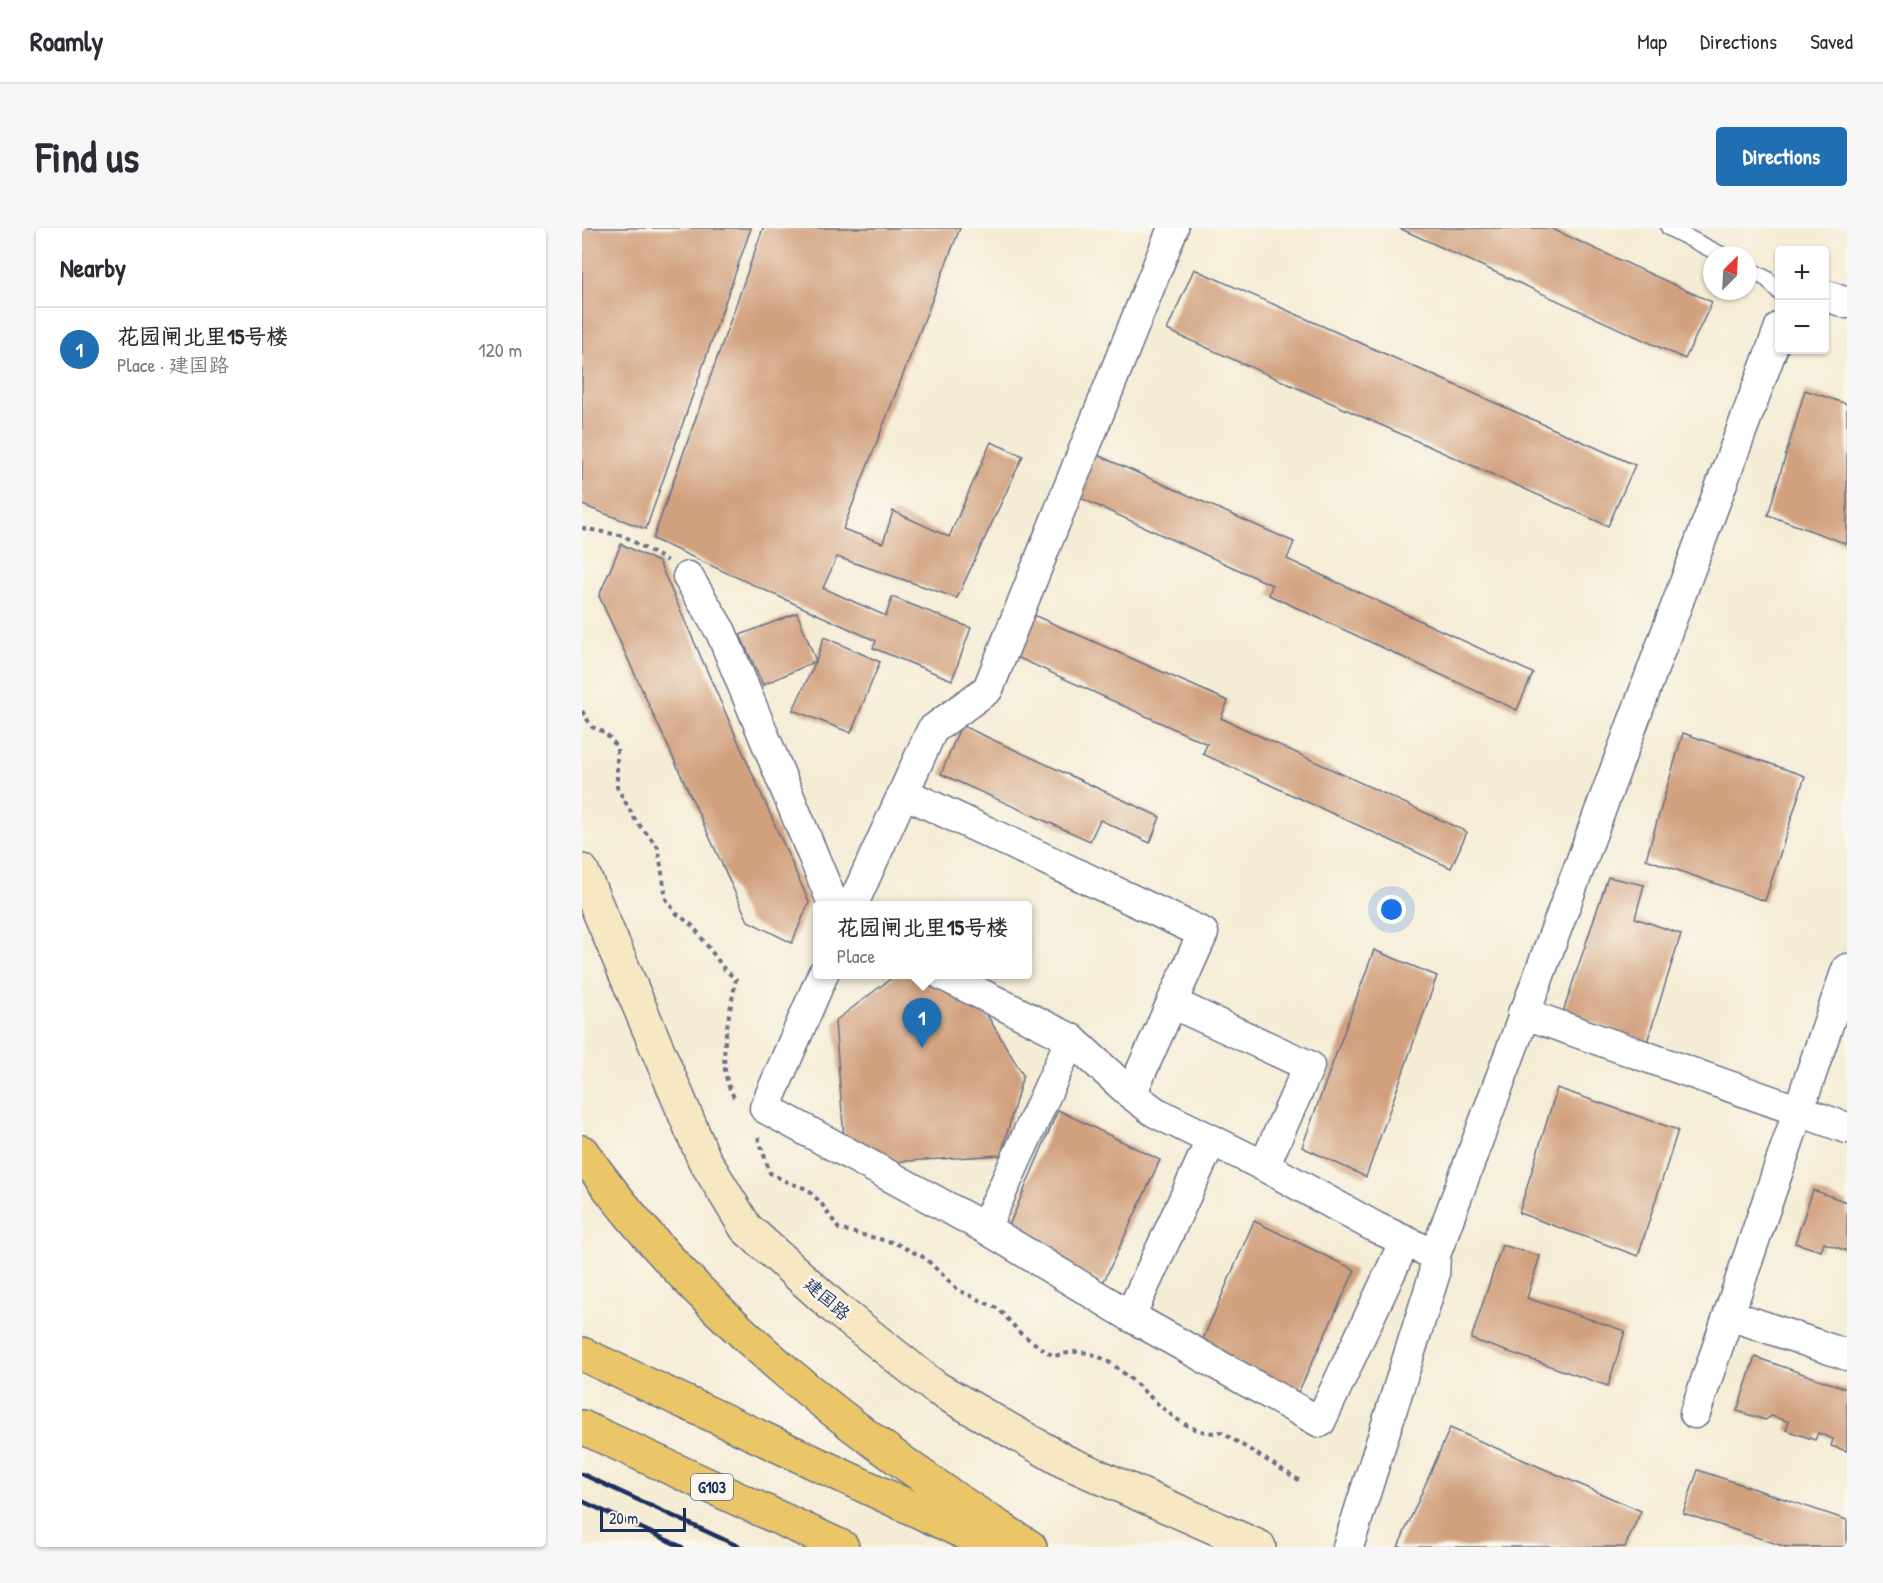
<!DOCTYPE html>
<html lang="en">
<head>
<meta charset="utf-8">
<style>
  body { margin:0; font-family:"Patrick Hand","LXGW WenKai TC",sans-serif; background:#f7f7f7; color:#2b2b33 }
  .controls { position:absolute; right:18px; top:18px; display:grid; overflow:hidden; border-radius:6px; box-shadow:0 2px 4px #0004 }
  .controls button { width:54px; height:54px; display:grid; place-items:center; padding:0; border:0; border-bottom:2px solid #e1e1e2; background:#fff; color:#2b2b33; font:30px sans-serif }
  .compass { position:absolute; left:1121px; top:18px; width:54px; height:54px; border-radius:50%; background:#fff; box-shadow:0 2px 4px #0004; rotate:24deg }
  .scale { position:absolute; left:18px; bottom:15px; width:86px; box-sizing:border-box; padding-left:6px; border:3px solid #1b2f5e; border-top:0; font-size:16px; line-height:21px; white-space:nowrap; color:#1b2f5e; -webkit-text-stroke:4px #fbf7ec; paint-order:stroke }
  .you { position:absolute; left:810px; top:682px; width:21px; height:21px; margin:-15px; border:4px solid #fff; border-radius:50%; background:#1a73e8; box-shadow:0 0 0 9px #1a73e833 }
  .badge { display:grid; place-items:center; width:39px; height:39px; border-radius:50%; background:#1f6fb2; color:#fff; font-size:20px; font-weight:700 }
  .pin { position:absolute; translate:-50% -50px; filter:drop-shadow(0 2px 3px #0008) }
  .pin::after { content:''; position:absolute; top:32px; width:21px; height:18px; background:inherit; clip-path:polygon(0 0,100% 0,50% 100%) }
  .popup { position:absolute; left:231px; top:673px; width:219px; height:78px; box-sizing:border-box; display:grid; place-content:center; border-radius:6px; background:#fff; filter:drop-shadow(0 2px 4px #0005); font-size:20px; white-space:nowrap; color:#7c7c81 }
  .popup b { font-size:22px; color:#2b2b33 }
  .popup::after { content:''; position:absolute; left:50%; top:100%; margin-left:-12px; border:12px solid transparent; border-top-color:#fff }
  .list { margin:0; padding:0; list-style:none }
  h2 { display:flex; justify-content:space-between; align-items:center; height:78px; margin:0; padding:0 24px; font-size:26px }
  h2 small { font-size:20px; font-weight:400; color:#7c7c81 }
  .list li { display:grid; grid-template-columns:39px 1fr auto; gap:18px; align-items:center; box-sizing:border-box; height:84px; padding:0 24px; border-top:2px solid #e1e1e2 }
  .list b { display:block; font-size:22px; white-space:nowrap }
  .list p { margin:0; font-size:20px; white-space:nowrap; color:#7c7c81 }
  .list em { font-size:20px; font-style:normal; color:#7c7c81 }
  .map { position:relative; flex:none; width:1265px; height:1319px; overflow:hidden; border-radius:6px }
  header { display:flex; align-items:center; gap:36px; box-sizing:border-box; height:84px; padding:0 30px; background:#fff; border-bottom:2px solid #e1e1e2 }
  header strong { font-size:28px }
  nav { display:flex; gap:33px; margin-inline-start:auto; font-size:21px }
  .intro { display:flex; align-items:center; justify-content:space-between; box-sizing:border-box; height:144px; padding:0 36px }
  h1 { margin:0; font-size:42px }
  .button { padding:15px 27px; border-radius:6px; background:#1f6fb2; color:#fff; font-size:21px; font-weight:700 }
  main { display:flex; gap:36px; padding:0 36px }
  aside { flex:1; background:#fff; border-radius:6px; box-shadow:0 2px 4px #0004 }
  .map>svg:first-child { display:block }
</style>
</head>
<body>
<header>
<strong>Roamly</strong>
<nav><a>Map</a><a>Directions</a><a>Saved</a></nav>
</header>
<div class="intro"><h1>Find us</h1><a class="button">Directions</a></div>
<main>
<aside>
<h2>Nearby<small></small></h2>
<ul class="list">
<li><span class="badge">1</span><div><b>花园闸北里15号楼</b><p>Place · 建国路</p></div><em>120 m</em></li>
</ul>
</aside>
<div class="map">
<svg width="1265" height="1319" viewBox="0 0 1265 1319">
  <rect width="100%" height="100%" fill="#fbf7ec"/>
  <filter id="ink" filterUnits="userSpaceOnUse"><feTurbulence type="fractalNoise" baseFrequency=".0167" numOctaves="2"/><feDisplacementMap in="SourceGraphic" scale="12" xChannelSelector="R" yChannelSelector="G"/><feConvolveMatrix kernelMatrix="1 2 1 2 8 2 1 2 1" color-interpolation-filters="sRGB"/></filter>
  <filter id="wash" filterUnits="userSpaceOnUse"><feTurbulence type="fractalNoise" baseFrequency=".008" numOctaves="4" result="noise"/><feDisplacementMap in="SourceGraphic" scale="24" xChannelSelector="R" yChannelSelector="G"/><feGaussianBlur stdDeviation="1.35" result="paint"/><feColorMatrix in="noise" values="0 0 0 0 0 0 0 0 0 0 0 0 0 0 0 0 0 1.4 0 .05"/><feComposite in="paint" operator="in"/></filter>
  <g filter="url(#wash)">
    <rect width="100%" height="100%" fill="#f5ecd5"/>
    <g id="blocks">
      <g fill="#d1a17f">
        <polygon points="0,0 169,0 64,301 0,277"/>
        <polygon points="181,0 378,0 261,301 301,315 311,283 367,309 409,214 441,228 375,370 255,329 241,360 304,388 310,369 389,400 370,452 291,420 294,413 71,311"/>
        <polygon points="817,0 968,0 1130,74 1103,131"/>
        <polygon points="612,41 1053,237 1026,298 585,102"/>
        <polygon points="1223,162 1265,176 1265,316 1186,287"/>
        <polygon points="513,226 712,314 705,331 951,445 935,482 687,367 690,357 494,268"/>
        <polygon points="39,316 77,334 227,674 210,715 166,693 17,368"/>
        <polygon points="215,385 234,433 242,409 298,434 269,505 211,482 234,433 181,457 158,407"/>
        <polygon points="447,385 646,473 639,490 885,604 869,640 621,526 625,516 428,426"/>
        <polygon points="379,497 578,589 568,615 518,592 508,613 359,546"/>
        <polygon points="1101,505 1223,548 1183,673 1064,631"/>
        <polygon points="1026,649 1062,657 1053,690 1099,706 1065,814 981,784"/>
        <polygon points="792,722 855,748 784,949 720,919"/>
        <polygon points="315,746 342,746 393,767 441,847 419,927 311,934 262,911 253,793"/>
        <polygon points="975,860 1096,902 1056,1028 937,985"/>
        <polygon points="476,882 578,932 521,1055 423,1007"/>
        <polygon points="1231,962 1265,974 1265,1023 1242,1015 1239,1023 1213,1015"/>
        <polygon points="672,993 773,1042 716,1165 618,1118"/>
        <polygon points="920,1017 958,1028 945,1070 1043,1103 1026,1158 889,1111"/>
        <polygon points="1173,1129 1265,1161 1265,1223 1249,1218 1251,1211 1236,1205 1233,1212 1204,1202 1207,1194 1190,1188 1183,1192 1155,1183"/>
        <polygon points="868,1200 1059,1283 1043,1319 816,1319"/>
        <polygon points="1116,1242 1265,1292 1265,1319 1204,1319 1101,1285"/>
      </g>
    </g>
  </g>
  <g filter="url(#ink)">
    <use href="#blocks" fill-opacity="0" stroke="#677188" stroke-width="1.5"/>
    <g fill="none" stroke-linecap="round" stroke-linejoin="round">
      <defs>
        <g id="service">
          <polyline points="1087,0 1140,27"/>
          <polyline points="1166,41 1185,51 1198,65"/>
        </g>
        <g id="minor">
          <polyline points="1242,67 1265,75"/>
          <polyline points="106,349 139,404 252,678"/>
          <polyline points="322,565 621,705 549,866"/>
          <polyline points="270,678 350,502 406,461 591,0"/>
          <polyline points="241,746 183,880 403,1000 489,811"/>
          <polyline points="359,746 489,811 549,866 573,884 682,938 793,999 853,1027"/>
          <polyline points="590,775 727,838 682,938"/>
          <polyline points="941,785 1265,900"/>
          <polyline points="403,1000 548,1088 629,913"/>
          <polyline points="1148,1087 1265,1127"/>
          <polyline points="548,1088 738,1194 823,1013"/>
          <polyline points="1113,1185 1265,741"/>
          <polyline points="766,1319 852,1048 853,1027 1198,99"/>
        </g>
        <polyline id="secondary" points="0,643 122,931 164,1000 253,1080 354,1160 482,1233 677,1319"/>
        <g id="motorway">
          <path d="M0 924C117 1089 278 1213 448 1319"/>
          <polyline points="0,1126 413,1319"/>
          <polyline points="0,1199 260,1319"/>
        </g>
      </defs>
      <use href="#service" stroke="#677188" stroke-width="18"/>
      <use href="#minor" stroke="#677188" stroke-width="33"/>
      <use href="#secondary" stroke="#677188" stroke-width="36"/>
      <use href="#motorway" stroke="#677188" stroke-width="36"/>
      <g stroke="#677188" stroke-width="4" stroke-dasharray="4.5 4.5" stroke-linecap="butt">
        <polyline points="0,300 42,308 85,333"/>
        <path d="M0 483 10 499 24 505 35 519V559L54 593 76 619 84 671 94 685 111 698 143 742 154 751C148 787 131 840 154 872"/>
        <path d="M176 909 188 945 205 954 225 961 239 975 257 1001 313 1015 343 1030 376 1062 417 1081 438 1105 471 1128C479 1127 490 1123 498 1124 547 1126 587 1213 639 1204L717 1252"/>
      </g>
      <use href="#service" stroke="#fff" stroke-width="15"/>
      <use href="#minor" stroke="#fff" stroke-width="30"/>
      <use href="#secondary" stroke="#f7e8c3" stroke-width="33"/>
      <use href="#motorway" stroke="#ebc669" stroke-width="33"/>
      <g stroke="#1b2f5e" stroke-width="4.5">
        <polyline points="0,1246 158,1319"/>
        <polyline points="0,1273 100,1319"/>
      </g>
    </g>
  </g>
  <g text-anchor="middle" stroke-width="5" stroke-linejoin="round" paint-order="stroke">
    <rect fill="#fbf7ec" stroke="#5e6b89" stroke-width="1.5" x="109" y="1246" width="42" height="26" rx="4.5"/>
    <g font-size="16" font-weight="bold" fill="#1b2f5e">
      <text x="130" y="1265">G103</text>
    </g>
    <g font-size="18" fill="#1b2f5e" stroke="#fbf7ec">
      <text transform="translate(245 1071) rotate(41)" y="6">建国路</text>
    </g>
  </g>
</svg>
<div class="controls">
<button>+</button>
<button>−</button>
</div>
<svg class="compass" viewBox="-18 -18 36 36"><path d="M0-13l5 13h-10z" fill="#e53935"/><path d="M0 13l5-13h-10z" fill="#7c7c81"/></svg>
<div class="scale">20 m</div>
<div class="you"></div>
<div class="pin badge" style="left:340px;top:820px">1</div>
<div class="popup"><b>花园闸北里15号楼</b>Place</div>
</div>
</main>
</body>
</html>
